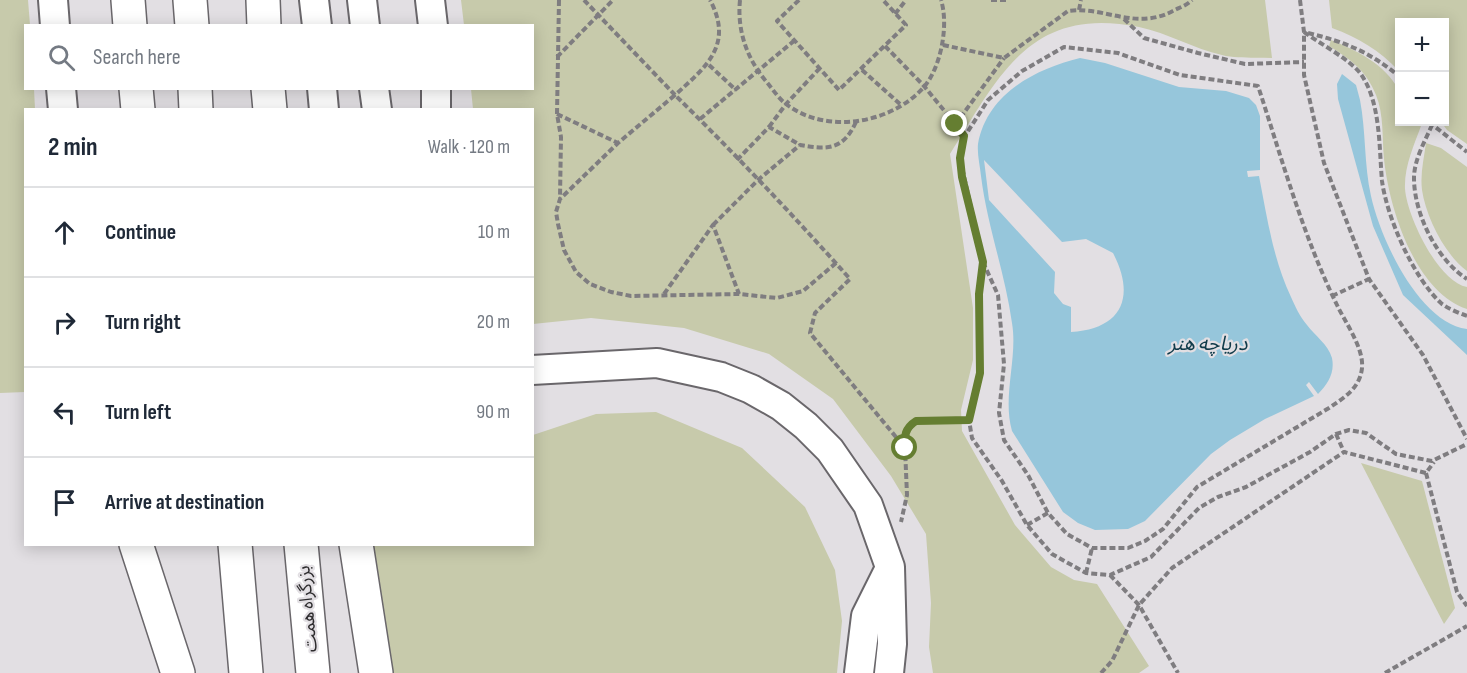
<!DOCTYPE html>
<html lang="en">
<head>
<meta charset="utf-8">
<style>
  body { margin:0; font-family:"Sofia Sans Condensed","Noto Sans Arabic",sans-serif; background:#f6f6f7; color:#1f2937 }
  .controls { position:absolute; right:18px; top:18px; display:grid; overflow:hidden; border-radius:0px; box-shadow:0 3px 15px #0003 }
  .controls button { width:54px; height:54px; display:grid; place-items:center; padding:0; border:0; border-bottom:2px solid #e0e1e3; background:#fff; color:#1f2937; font:30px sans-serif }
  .stop { position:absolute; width:18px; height:18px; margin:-14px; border:4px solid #657e31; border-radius:50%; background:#fff }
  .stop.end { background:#657e31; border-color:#fff; box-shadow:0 2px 6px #0008 }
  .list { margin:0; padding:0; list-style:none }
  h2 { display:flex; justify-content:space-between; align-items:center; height:78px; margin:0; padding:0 24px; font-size:26px }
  h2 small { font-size:20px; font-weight:400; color:#747a83 }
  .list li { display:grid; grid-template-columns:39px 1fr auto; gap:18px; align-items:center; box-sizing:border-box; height:90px; padding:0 24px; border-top:2px solid #e0e1e3 }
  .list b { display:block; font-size:22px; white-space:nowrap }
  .list em { font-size:20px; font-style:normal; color:#747a83 }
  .icon { flex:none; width:33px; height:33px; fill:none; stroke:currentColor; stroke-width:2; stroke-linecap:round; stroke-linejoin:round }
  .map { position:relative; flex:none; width:1467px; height:673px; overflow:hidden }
  .search { position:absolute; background:#fff; box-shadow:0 3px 15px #0003; left:24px; top:24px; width:510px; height:66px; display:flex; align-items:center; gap:15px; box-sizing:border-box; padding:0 21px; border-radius:0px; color:#747a83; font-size:22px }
  .panel { position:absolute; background:#fff; box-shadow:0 3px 15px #0003; left:24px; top:108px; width:510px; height:438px; border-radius:0px }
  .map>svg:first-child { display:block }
</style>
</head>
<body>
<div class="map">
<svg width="1467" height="673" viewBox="0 0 1467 673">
  <rect width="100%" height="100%" fill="#e2dfe3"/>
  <g fill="#c7caab">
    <polygon points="0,0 28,0 30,25 26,26 26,88 34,89 35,109 26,110 25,392 0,393"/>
    <path d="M461 0H1265L1272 58C1256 57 1237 59 1222 55 1194 49 1168 33 1139 27 1031 5 999 75 950 154L973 308V360L961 410 962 431 1015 525 1051 567 1074 580 1097 584 1149 666 1139 673H933L929 647 931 603 926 534 891 476 833 399 769 354 684 328 591 318 533 324 532 110 473 109 471 89 532 88V26L464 25Z"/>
    <path d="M1329 0H1467V144L1447 130 1441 122H1444V22H1400L1399 71C1379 50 1359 38 1332 28Z"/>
    <path d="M1331 40C1356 50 1386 65 1398 89 1402 97 1400 113 1400 122H1420L1421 126C1414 145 1404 167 1405 189 1407 216 1438 282 1467 287V309C1415 292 1389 208 1384 159 1382 137 1384 115 1376 95 1366 70 1351 60 1329 46Z"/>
    <path d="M1426 143 1441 148 1467 167V271C1445 255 1426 217 1422 190 1420 174 1424 158 1426 143Z"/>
    <polygon points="656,412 742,448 805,507 835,570 842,621 837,673 385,673 367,545 532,544 533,435 596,414"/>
    <polygon points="1361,463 1422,481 1455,608 1444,624"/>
  </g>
  <g fill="#96c6db" fill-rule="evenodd">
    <path d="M1080 58 1105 63 1179 87 1226 91 1249 98 1256 105 1260 116V170L1247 171 1248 177 1259 176C1267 217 1273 259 1291 297 1295 306 1300 317 1307 325 1315 336 1328 344 1332 358 1335 373 1328 384 1318 394L1309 382 1306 385 1314 396 1265 419 1230 440 1211 454 1145 521 1128 529 1095 530 1078 523 1063 512 1012 431C1002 396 1018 358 1012 323 1005 273 987 225 981 176 980 166 977 154 978 144 987 94 1035 69 1080 58ZM984 160 1062 242 1086 239 1113 253C1136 297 1122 329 1071 332V307L1063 304 1054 293 1055 272 989 200Z"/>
    <path d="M1342 74 1356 85 1360 100C1366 131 1364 165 1371 196 1380 238 1419 323 1467 329V355L1403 295 1373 226 1338 99 1337 84Z"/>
  </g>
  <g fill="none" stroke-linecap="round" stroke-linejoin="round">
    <defs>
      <g id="minor">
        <polyline points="53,0 55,26"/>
        <polyline points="314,0 317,26"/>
        <polyline points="362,0 365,26"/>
        <polyline points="430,0 433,26"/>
        <polyline points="61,88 63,110"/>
        <polyline points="322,88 324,110"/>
        <polyline points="374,88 377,110"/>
        <polyline points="436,88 436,110"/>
        <polyline points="532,370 657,363 721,377 751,389 781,406 806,426 830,450 868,505 890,567 892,644 889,673"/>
        <polyline points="859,673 866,616 887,574"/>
      </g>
      <g id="highway">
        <polyline points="128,0 130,26"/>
        <polyline points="190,0 192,26"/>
        <polyline points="263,0 264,26"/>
        <polyline points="136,88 138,110"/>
        <polyline points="195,88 196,110"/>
        <polyline points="268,88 270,110"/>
        <polyline points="136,544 178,673"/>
        <polyline points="235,544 246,673"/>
        <polyline points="301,544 313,673"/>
        <polyline points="356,544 376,673"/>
      </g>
    </defs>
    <use href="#minor" stroke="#6a676b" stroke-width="32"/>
    <use href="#highway" stroke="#6a676b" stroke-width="36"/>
    <g stroke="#7f7d80" stroke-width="4" stroke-dasharray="6 3" stroke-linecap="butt">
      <polyline points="559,0 557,114 561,137 560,198"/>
      <path d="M584 0 675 95C706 67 734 45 710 0"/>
      <path d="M740 0C737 29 746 57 765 80 772 88 778 98 786 104 826 135 891 124 924 87 941 67 949 25 941 0"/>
      <polyline points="799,0 777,21 839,90 906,25 883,0"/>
      <polyline points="991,0 1009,0"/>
      <polyline points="1300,0 1304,32 1304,75 1324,163 1369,279 1423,355 1467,439"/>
      <polyline points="1079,10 1081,0"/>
      <polyline points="895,14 906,0"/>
      <polyline points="1124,19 1144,38 1198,53 1245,64 1304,62"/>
      <path d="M1304 32C1319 43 1349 59 1360 73 1381 101 1379 148 1382 181 1387 218 1414 279 1442 304 1449 309 1459 313 1467 316"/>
      <path d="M1308 33C1345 42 1370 52 1400 77"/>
      <path d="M943 45 1004 58 1068 11C1104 6 1134 30 1171 12 1178 8 1186 6 1192 0"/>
      <polyline points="885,46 924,86 965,136"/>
      <polyline points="557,57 613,0"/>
      <polyline points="709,65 736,90"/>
      <polyline points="862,70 901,105"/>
      <polyline points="557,114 618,143"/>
      <polyline points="700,119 795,40"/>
      <polyline points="1429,122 1467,152"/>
      <polyline points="955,125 1004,58"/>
      <path d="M1432 125C1425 141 1414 160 1414 178 1414 214 1437 260 1467 279"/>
      <polyline points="769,127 786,104 820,68"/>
      <polyline points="737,160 769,127 800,145"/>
      <path d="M713 225 758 180 800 145C828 150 843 150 856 122"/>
      <path d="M983 262 998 295 1004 364 999 413 1004 440 1028 475 1048 513 1067 534 1092 548H1128L1145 541 1163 529 1197 487 1329 408C1345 397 1360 388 1362 368 1364 348 1345 322 1337 305 1303 236 1282 159 1258 86L1180 75 1118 53 1064 47 1022 71 988 100 965 136 960 158 983 262 979 294 980 373 969 420 972 438 1002 481 1027 525 1052 554 1086 573 1110 575 1151 557 1199 508 1218 497 1246 487 1310 452 1336 434 1349 430 1366 433 1396 454 1432 461 1467 444"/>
      <path d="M836 263 803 291 777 298 739 294 631 296 611 292 590 284 576 272 564 250 558 224 556 212 560 199 618 143 675 95C735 154 794 216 850 279L815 313 810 333 905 448 907 495 901 522"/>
      <polyline points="664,294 713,225 739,294"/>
      <polyline points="1332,296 1369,279"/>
      <polyline points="1336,434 1344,452"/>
      <polyline points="905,448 904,436 916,421 969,420"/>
      <polyline points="1426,473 1457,592 1467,606"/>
      <polyline points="1027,525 1048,513"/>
      <polyline points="1086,573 1092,548"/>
      <polyline points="1110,575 1139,605 1178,673"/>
      <polyline points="1101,673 1112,661 1139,605 1172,568 1344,452 1426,473 1434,462"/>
      <polyline points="1385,673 1467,626"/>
    </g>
    <use href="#minor" stroke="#fff" stroke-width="28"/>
    <use href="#highway" stroke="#fff" stroke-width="33"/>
  </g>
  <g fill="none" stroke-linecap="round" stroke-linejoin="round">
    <path stroke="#657e31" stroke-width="8" d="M905 448C904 436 905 428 916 421L969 420 980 373 979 294 983 262 962 177 960 158 964 136 955 124"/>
  </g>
  <g text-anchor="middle" stroke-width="4.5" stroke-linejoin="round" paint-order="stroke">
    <g font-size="18" fill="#2e2d2f" stroke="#e2dfe3">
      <text transform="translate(307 609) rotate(-95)" y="6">بزرگراه همت</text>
    </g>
    <g font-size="20" font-style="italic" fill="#0f3a49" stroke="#e2dfe3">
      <text x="1208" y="350">دریاچه هنر</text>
    </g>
  </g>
</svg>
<div class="controls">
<button>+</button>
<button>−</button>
</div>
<div class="stop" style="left:905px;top:448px"></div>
<div class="stop end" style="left:955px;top:124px"></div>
<div class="search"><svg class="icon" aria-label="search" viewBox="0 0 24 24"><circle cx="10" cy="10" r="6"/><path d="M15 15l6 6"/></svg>Search here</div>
<section class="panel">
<h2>2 min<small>Walk · 120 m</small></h2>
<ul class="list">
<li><svg class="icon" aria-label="ahead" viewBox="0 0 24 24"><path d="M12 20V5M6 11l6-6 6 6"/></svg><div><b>Continue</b></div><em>10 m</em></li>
<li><svg class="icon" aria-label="right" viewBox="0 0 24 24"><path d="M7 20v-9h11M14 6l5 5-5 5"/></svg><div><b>Turn right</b></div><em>20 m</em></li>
<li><svg class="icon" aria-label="left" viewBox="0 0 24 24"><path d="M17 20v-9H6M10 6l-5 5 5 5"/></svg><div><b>Turn left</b></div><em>90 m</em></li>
<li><svg class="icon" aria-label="arrive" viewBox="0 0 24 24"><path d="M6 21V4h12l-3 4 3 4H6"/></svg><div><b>Arrive at destination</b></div></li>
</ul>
</section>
</div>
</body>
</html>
